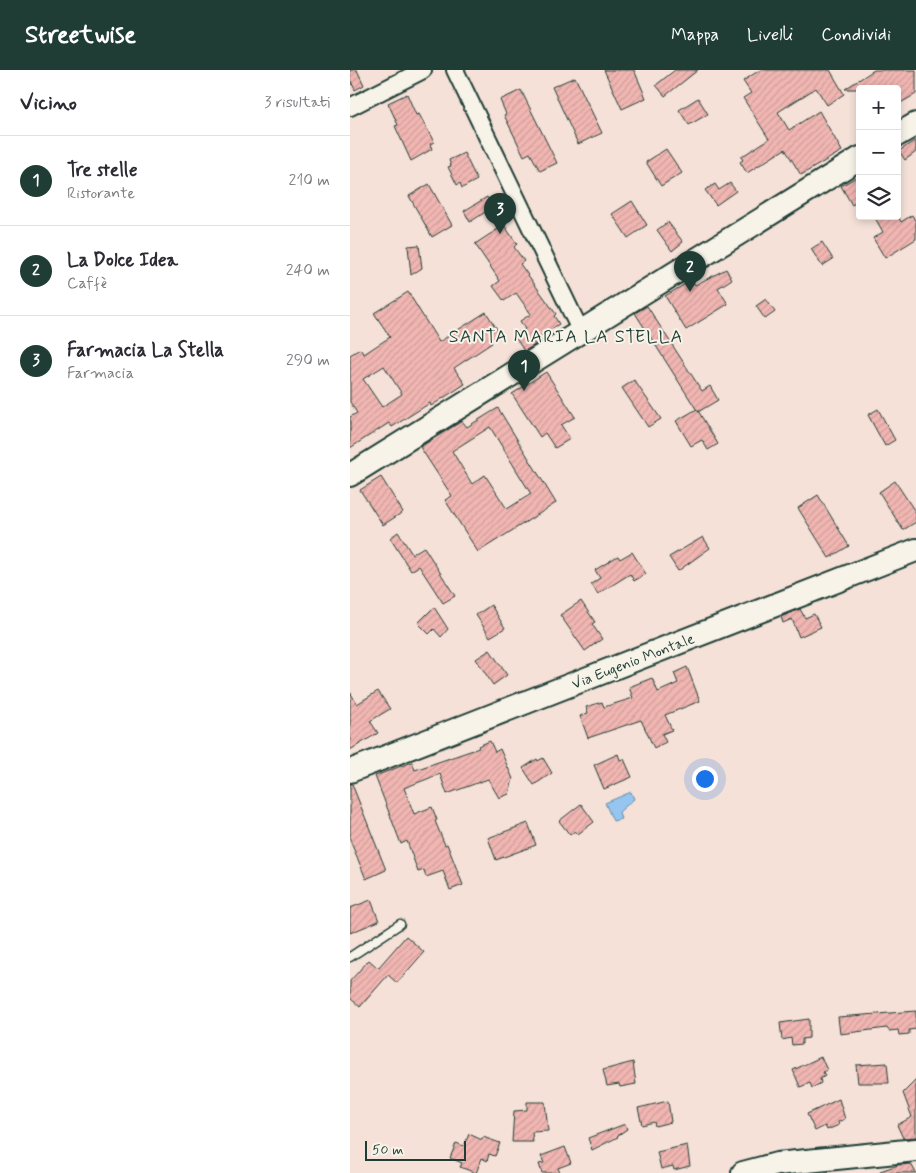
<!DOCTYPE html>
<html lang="it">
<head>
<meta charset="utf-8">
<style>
  body { margin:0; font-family:Mynerve,sans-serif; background:#f2f2f3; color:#2b2b33 }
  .controls { position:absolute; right:15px; top:15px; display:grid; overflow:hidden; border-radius:5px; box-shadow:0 2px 8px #0003 }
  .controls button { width:45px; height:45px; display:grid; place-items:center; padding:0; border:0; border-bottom:1px solid #e1e1e2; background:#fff; color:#2b2b33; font:25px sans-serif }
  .scale { position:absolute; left:15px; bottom:12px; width:101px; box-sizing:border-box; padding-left:5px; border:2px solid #1f3d34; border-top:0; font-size:14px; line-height:18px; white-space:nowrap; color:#1f3d34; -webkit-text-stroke:4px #f7f3e8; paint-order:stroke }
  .you { position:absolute; left:354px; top:708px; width:18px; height:18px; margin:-12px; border:4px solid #fff; border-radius:50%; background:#1a73e8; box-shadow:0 0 0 8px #1a73e833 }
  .badge { display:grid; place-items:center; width:32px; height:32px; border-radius:50%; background:#1f3d34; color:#fff; font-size:16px; font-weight:700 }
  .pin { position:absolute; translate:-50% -41px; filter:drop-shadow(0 1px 2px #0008) }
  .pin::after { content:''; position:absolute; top:26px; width:18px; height:15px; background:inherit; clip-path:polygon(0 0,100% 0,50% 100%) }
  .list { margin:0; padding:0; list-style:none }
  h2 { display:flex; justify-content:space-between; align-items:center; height:65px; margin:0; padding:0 20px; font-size:21px }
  h2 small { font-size:16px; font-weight:400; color:#7c7c81 }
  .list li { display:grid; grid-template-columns:32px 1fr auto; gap:15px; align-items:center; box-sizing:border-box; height:90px; padding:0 20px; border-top:1px solid #e1e1e2 }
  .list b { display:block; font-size:19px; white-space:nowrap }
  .list p { margin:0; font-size:16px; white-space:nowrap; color:#7c7c81 }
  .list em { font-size:16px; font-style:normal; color:#7c7c81 }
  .icon { flex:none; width:28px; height:28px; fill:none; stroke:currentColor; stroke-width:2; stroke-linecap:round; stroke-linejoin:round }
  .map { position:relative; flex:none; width:566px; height:1103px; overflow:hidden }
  header { display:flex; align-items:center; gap:30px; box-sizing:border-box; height:70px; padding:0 25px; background:#1f3d34; color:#fff }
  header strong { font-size:24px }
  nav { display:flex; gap:28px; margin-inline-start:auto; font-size:18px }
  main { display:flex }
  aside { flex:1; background:#fff }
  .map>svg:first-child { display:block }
</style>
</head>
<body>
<header>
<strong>Streetwise</strong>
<nav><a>Mappa</a><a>Livelli</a><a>Condividi</a></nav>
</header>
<main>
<aside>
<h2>Vicino<small>3 risultati</small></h2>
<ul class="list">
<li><span class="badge">1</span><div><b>Tre stelle</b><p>Ristorante</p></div><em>210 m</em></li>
<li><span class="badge">2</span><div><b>La Dolce Idea</b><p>Caffè</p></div><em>240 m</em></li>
<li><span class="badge">3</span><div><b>Farmacia La Stella</b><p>Farmacia</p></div><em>290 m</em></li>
</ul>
</aside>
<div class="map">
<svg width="566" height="1103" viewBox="0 0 566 1103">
  <defs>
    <pattern id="building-hatch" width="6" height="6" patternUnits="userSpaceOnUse" patternTransform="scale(1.25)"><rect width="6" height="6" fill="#f1b6b2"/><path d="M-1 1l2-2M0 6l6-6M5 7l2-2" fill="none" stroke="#ce9d9a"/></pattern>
  </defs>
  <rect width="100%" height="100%" fill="#f5e1d8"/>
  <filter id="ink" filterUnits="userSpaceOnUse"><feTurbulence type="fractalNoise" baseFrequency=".02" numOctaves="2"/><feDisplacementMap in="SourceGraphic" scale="10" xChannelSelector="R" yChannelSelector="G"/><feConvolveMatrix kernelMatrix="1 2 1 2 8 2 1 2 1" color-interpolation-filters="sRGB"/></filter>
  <g filter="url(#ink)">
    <polygon fill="#95c5f0" stroke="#668fa5" points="281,722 284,729 269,742 271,749 263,751 255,733"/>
    <g fill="url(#building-hatch)" stroke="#1f3d34" fill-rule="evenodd">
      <polygon points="0,0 7,0 14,15 5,20 0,9"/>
      <polygon points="254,0 284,0 296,28 272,39"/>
      <polygon points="325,0 348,0 315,26 306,15"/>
      <polygon points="410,0 480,0 494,24 477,35 466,18 428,42 439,60 469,41 492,81 451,105 435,79 397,103 390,92 393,90 391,87 419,69 393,28 401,23 393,11"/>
      <polygon points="524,0 566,0 566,24 547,35 547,19 495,19"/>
      <polygon points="225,7 252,63 228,74 202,17"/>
      <polygon points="171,20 207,93 190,101 180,83 174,86 154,45 156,44 150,30"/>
      <polygon points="57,24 66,45 69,44 84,72 80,74 82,79 61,91 45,56 48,55 38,33"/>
      <polygon points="348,28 358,44 339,55 329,40"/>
      <polygon points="566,70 566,82 555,90 549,81"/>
      <polygon points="316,79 332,103 311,116 296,92"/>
      <polygon points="114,83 127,110 112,118 110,113 107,115 98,97 101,96 99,90"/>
      <polygon points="510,105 510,130 502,135 491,116"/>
      <polygon points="380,113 386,121 366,135 355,120 365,114 369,120"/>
      <polygon points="79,114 102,155 82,167 59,126"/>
      <polygon points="137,127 143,137 120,152 114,141"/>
      <polygon points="282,131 297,155 278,168 262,144"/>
      <polygon points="562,145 566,152 566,169 535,188 523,168 533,162 524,146 548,146 551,152"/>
      <polygon points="318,152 333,172 322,181 307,160"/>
      <polygon points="154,155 167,174 164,177 174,191 170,194 206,244 204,246 209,254 183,271 185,275 174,281 164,265 175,259 170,251 181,244 166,223 154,231 143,216 150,211 125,174"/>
      <polygon points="472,172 483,189 472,196 461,179"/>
      <polygon points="69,175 72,198 61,205 58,176"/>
      <polygon points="376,199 382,209 368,218 378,234 336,260 315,226 342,210 345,215"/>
      <path d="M58 222 89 272 136 242 150 264 140 271 142 273 104 298 115 314 81 336 80 333 42 357 39 353 0 378V347L7 343 0 332V285L10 279 14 284 40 267 24 243ZM34 296 52 324 32 337 13 309Z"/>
      <polygon points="416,229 425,242 415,249 406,236"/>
      <polygon points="297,236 352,321 360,316 368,330 348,342 285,243"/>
      <polygon points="196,302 225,347 211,355 220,369 205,378 195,363 190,367 162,324"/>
      <polygon points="284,310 311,349 298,357 272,318"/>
      <path d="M148 338 206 433 128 482 95 430 102 426 70 377 112 351 117 357ZM140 357 181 424 157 439 135 405 122 414 102 381Z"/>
      <polygon points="347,339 368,374 358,380 352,370 341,376 326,351"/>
      <polygon points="528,339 545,370 535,376 518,345"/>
      <polygon points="31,407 53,442 33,455 10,420"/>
      <polygon points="545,411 566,443 566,452 553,460 529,422"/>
      <polygon points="468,425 499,476 479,488 448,438"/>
      <polygon points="48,462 62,484 74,477 105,526 93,533 69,496 61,501 40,468"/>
      <polygon points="353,467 360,478 328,501 319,487"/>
      <polygon points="282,482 296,504 284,511 280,504 248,524 241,514 250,508 245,500 268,486 270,489"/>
      <polygon points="231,531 245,552 242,554 252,569 235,581 210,545"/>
      <polygon points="141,535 155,558 140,567 126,545"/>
      <polygon points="84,537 98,559 91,567 84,559 79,564 68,553"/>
      <polygon points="450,539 455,548 464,544 471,557 449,567 442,549 433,553 431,547"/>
      <polygon points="140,580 157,605 143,615 126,589"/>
      <polygon points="337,597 350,631 315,645 322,660 312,664 316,672 304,678 291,650 238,668 230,646 238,643 236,637 252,632 254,637 283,628 279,617 302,608 308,622 328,613 324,603"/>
      <polygon points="28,621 40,639 20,651 28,663 0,680 0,622 7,634"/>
      <polygon points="140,671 145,682 150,679 163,709 159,724 149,728 138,709 97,724 90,704 54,718 64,744 82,737 87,750 85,751 95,775 97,774 113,815 100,820 93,801 76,807 74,800 68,802 57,771 51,774 25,706 62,692 65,700 129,678 128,676"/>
      <polygon points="268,684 270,690 274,689 282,707 254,719 244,695"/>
      <polygon points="193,688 202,703 184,715 173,698 187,689 188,691"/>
      <polygon points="0,714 2,714 36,800 16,809 0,770"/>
      <polygon points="231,734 244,752 228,764 225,761 220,765 209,751"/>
      <polygon points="178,753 186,775 146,790 138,768"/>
      <polygon points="21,830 29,851 0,863 0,838"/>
      <polygon points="56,866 74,882 47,913 38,905 10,937 0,928 0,911 19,890 28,898"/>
      <polygon points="566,941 566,959 559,960 559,964 549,965 548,960 539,961 537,958 490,964 488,947"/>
      <polygon points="459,949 459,968 452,969 452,974 442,975 441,968 432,970 430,953"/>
      <polygon points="471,987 477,1000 473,1002 475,1006 470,1009 471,1013 462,1018 460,1013 450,1017 443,1000"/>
      <polygon points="283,992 286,1014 270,1017 269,1014 257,1016 253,1000"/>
      <polygon points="537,993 539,1013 508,1013 506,995"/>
      <polygon points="566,1010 566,1067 553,1068 547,1055 562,1047 553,1023"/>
      <polygon points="489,1029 495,1049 488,1052 489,1055 477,1060 475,1056 465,1061 457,1044"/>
      <polygon points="318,1031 321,1052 305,1056 304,1052 292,1055 288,1038"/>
      <polygon points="177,1032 195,1032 198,1061 182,1062 183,1072 162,1072 164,1041 177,1040"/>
      <polygon points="275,1054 277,1059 267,1066 268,1067 242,1080 238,1068"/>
      <polygon points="119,1064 132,1070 133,1067 150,1073 145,1086 139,1084 137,1091 132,1088 126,1103 110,1097 112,1093 100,1088 106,1073 114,1076"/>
      <polygon points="337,1075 340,1096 324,1100 323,1096 311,1099 307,1082"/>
      <polygon points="215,1077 221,1093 208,1098 210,1103 192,1103 189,1094 194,1093 191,1086"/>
      <polygon points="561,1094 566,1103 530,1103 530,1101 548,1095"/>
    </g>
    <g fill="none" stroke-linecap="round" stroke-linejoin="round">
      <defs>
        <polyline id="lane" points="0,887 50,854"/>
        <g id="street">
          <polyline points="105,0 231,262"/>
          <polyline points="0,37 73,0"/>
        </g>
        <g id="secondary">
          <polyline points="547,65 566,54"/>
          <polyline points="0,405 510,88"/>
          <polyline points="0,701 566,480"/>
          <polyline points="393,1103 427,1094 566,1080"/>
        </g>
      </defs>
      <use href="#lane" stroke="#1f3d34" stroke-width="11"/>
      <use href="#street" stroke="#1f3d34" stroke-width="20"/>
      <use href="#secondary" stroke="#1f3d34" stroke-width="26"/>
      <use href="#lane" stroke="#f7f3e8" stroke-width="8"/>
      <use href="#street" stroke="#f7f3e8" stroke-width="16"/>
      <use href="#secondary" stroke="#f7f3e8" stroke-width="22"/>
    </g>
  </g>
  <g text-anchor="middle" stroke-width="4" stroke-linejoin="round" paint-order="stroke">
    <g font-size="15" fill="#1f3d34" stroke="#f7f3e8">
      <text transform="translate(283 591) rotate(-21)" y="5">Via Eugenio Montale</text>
    </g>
    <g font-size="18" letter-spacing="1" fill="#1f3d34" stroke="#f7f3e8">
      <text x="216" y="272">SANTA MARIA LA STELLA</text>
    </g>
  </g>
</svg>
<div class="controls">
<button>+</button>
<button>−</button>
<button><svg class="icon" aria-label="layers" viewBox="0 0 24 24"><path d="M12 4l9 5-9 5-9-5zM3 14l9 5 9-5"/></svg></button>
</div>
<div class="scale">50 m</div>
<div class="you"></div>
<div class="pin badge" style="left:174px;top:321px">1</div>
<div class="pin badge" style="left:340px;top:222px">2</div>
<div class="pin badge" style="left:150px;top:164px">3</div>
</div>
</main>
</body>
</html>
